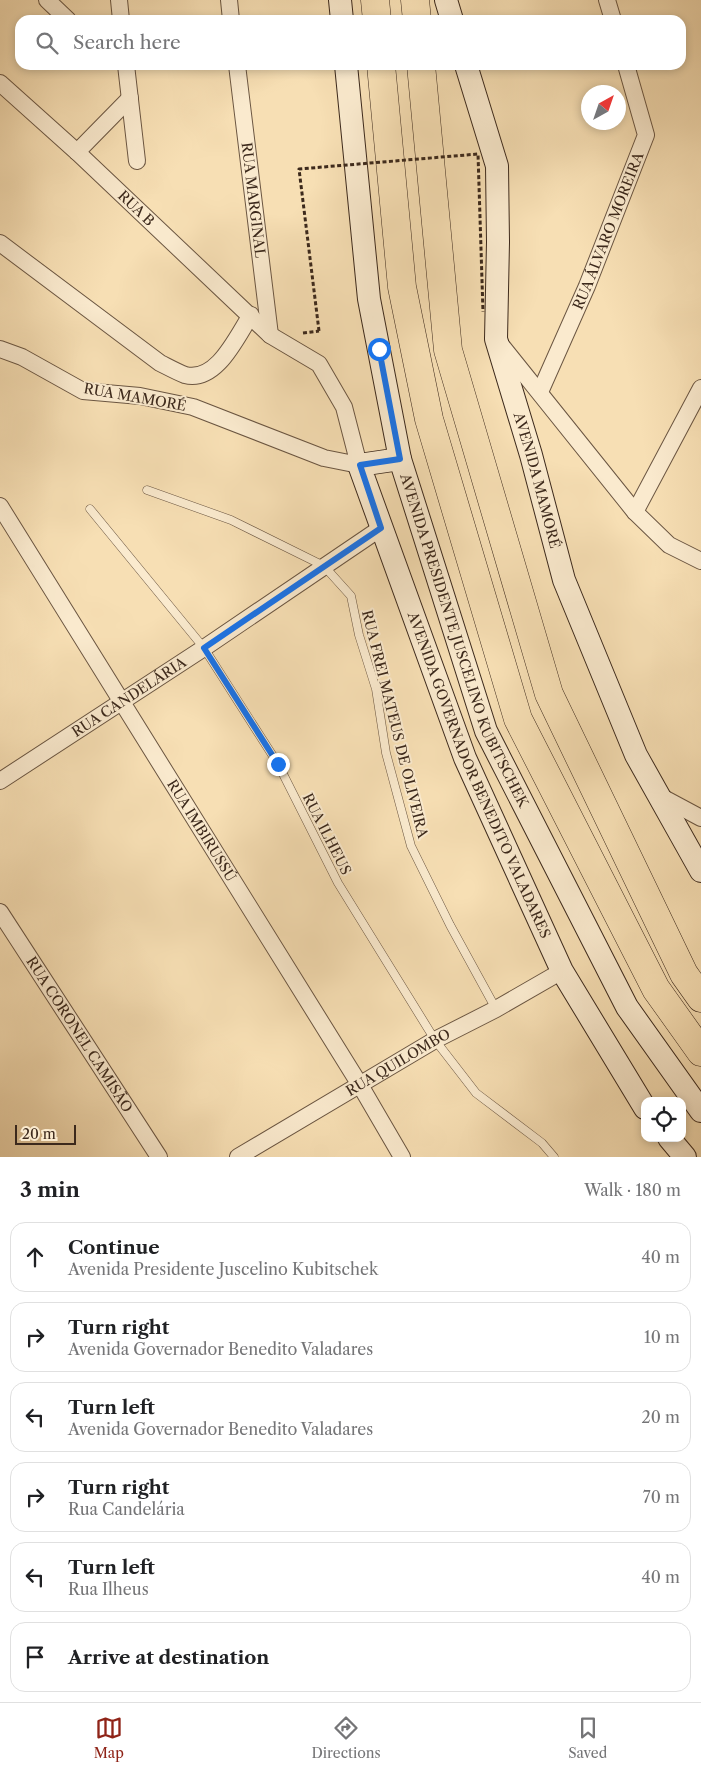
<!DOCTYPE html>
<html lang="en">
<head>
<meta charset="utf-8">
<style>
  body { margin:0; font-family:"Libre Caslon Text",serif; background:#f6f6f6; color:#202124 }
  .controls { position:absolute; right:15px; bottom:15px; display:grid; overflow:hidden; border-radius:10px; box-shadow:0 2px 8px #0003 }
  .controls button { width:45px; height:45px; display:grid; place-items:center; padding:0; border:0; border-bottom:1px solid #e0e0e0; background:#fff; color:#202124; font:25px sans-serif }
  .compass { position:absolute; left:581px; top:85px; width:45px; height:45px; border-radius:50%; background:#fff; box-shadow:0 2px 8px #0003; rotate:40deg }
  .scale { position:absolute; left:15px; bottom:12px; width:61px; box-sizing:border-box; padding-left:5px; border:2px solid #3c291c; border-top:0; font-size:14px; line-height:18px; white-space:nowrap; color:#3c291c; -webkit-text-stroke:4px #faeace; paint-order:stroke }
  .stop { position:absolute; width:15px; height:15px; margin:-11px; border:4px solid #1a73e8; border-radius:50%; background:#fff }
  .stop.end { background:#1a73e8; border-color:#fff; box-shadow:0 1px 5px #0008 }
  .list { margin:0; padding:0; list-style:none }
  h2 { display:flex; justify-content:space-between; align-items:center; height:65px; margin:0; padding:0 20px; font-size:21px }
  h2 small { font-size:16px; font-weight:400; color:#757577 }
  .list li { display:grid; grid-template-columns:32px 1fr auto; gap:15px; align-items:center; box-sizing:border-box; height:70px; margin:0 10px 10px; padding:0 10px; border:1px solid #e0e0e0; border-radius:15px }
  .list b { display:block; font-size:19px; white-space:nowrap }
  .list p { margin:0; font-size:16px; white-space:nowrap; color:#757577 }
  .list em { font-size:16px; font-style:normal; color:#757577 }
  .icon { flex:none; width:28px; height:28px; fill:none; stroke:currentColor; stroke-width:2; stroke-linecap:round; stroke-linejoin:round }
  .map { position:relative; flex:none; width:701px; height:1157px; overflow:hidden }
  .search { position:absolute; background:#fff; box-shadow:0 2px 8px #0003; left:15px; right:15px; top:15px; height:55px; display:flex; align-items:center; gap:12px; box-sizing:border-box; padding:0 18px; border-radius:15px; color:#757577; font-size:19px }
  .sheet { height:545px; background:#fff }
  nav { display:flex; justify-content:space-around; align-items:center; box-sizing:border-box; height:70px; border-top:1px solid #e0e0e0; background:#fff; font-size:14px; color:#757577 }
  nav a { display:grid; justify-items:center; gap:2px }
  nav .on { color:#8f2418 }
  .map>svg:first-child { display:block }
</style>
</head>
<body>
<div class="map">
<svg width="701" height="1157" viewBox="0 0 701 1157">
  <rect width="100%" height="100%" fill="#f7dfb4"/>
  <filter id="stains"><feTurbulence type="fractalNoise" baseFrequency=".004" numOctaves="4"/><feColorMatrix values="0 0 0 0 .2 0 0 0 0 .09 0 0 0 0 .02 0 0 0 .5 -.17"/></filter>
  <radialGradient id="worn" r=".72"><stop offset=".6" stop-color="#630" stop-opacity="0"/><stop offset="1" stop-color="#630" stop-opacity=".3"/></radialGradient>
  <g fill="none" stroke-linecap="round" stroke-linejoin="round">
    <defs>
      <g id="lane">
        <polyline points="147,490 231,520 324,566 351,596 359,635 376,689 386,753 411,846 450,925 496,1009"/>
        <polyline points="90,509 204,648 278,764 338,883 435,1040 476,1093 542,1143 554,1157"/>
      </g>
      <g id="street">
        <polyline points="47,0 68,20"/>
        <polyline points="119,0 121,20"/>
        <polyline points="229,0 231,20"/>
        <polyline points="607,0 613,20"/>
        <polyline points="126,65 137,161"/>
        <path id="s1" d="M237 65 270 335"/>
        <path id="s2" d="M0 83 77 152 270 335 319 364 344 407 359 465 324 458 193 407 140 396 83 391 22 357 0 349"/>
        <polyline points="77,152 130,98"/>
        <path d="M0 243 160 363C168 367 177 372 185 375 217 383 237 336 251 315"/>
        <polyline points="501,345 635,512 669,545 701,561"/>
        <path id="s3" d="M540 392 587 286 646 135 626 65"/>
        <path id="s4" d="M0 506 360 1085 402 1157"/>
        <polyline points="635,512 701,388"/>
        <path id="s5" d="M0 781 204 648 381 528"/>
        <polyline points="658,795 701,818"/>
        <path id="s6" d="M0 912 159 1157"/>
        <path id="s7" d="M238 1157 435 1040 496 1009 562 971"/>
      </g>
      <g id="secondary">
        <polyline points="340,0 342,20"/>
        <polyline points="446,0 452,20"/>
        <path id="s8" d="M346 65 369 299 400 459 486 731 627 1007 701 1111"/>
        <path id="s9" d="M466 65 497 166 498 242 496 339 531 455 564 580 636 755 701 871"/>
        <path id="s10" d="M400 459 359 465 465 758 562 971 645 1108"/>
        <polyline points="669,1138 685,1157"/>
      </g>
      <g id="highway">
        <polyline points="375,0 377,20"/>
        <polyline points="415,0 417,20"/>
        <polyline points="381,65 402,287 429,419 518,719 656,989 701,1052"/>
        <polyline points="421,65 448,350 549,694 684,974 701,998"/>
      </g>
    </defs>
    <use href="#lane" stroke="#6b5642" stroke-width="9"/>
    <use href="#street" stroke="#6b5642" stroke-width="18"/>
    <use href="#secondary" stroke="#3c291c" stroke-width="24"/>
    <use href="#highway" stroke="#3c291c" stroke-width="29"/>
    <polyline stroke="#3c291c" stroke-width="3" stroke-dasharray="4 2.5" stroke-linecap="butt" points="303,333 319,331"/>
    <use href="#lane" stroke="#faeace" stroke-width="8"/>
    <use href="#street" stroke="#faeace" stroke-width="16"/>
    <use href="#secondary" stroke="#faeace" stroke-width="22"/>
    <use href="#highway" stroke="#f7dfb4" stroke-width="28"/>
    <polyline stroke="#3c291c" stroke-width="3" stroke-dasharray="4 2.5" stroke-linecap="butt" points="319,331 299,169 478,154 483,312"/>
  </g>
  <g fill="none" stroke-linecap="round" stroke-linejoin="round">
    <polyline stroke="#1a73e8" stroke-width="6" points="278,764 204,648 381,528 360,465 400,459 379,349"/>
  </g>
  <g text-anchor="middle" stroke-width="4" stroke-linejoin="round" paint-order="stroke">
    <g font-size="14" fill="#3c291c" stroke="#faeace">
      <text dy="5" stroke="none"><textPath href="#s1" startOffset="136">RUA MARGINAL</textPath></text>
      <text dy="5" stroke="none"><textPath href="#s2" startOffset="185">RUA B</textPath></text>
      <text dy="5" stroke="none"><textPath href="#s3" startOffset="175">RUA ÁLVARO MOREIRA</textPath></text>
      <text transform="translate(135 397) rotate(10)" y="5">RUA MAMORÉ</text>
      <text dy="5" stroke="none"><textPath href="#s9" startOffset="426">AVENIDA MAMORÉ</textPath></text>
      <text dy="5" stroke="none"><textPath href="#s8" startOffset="591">AVENIDA PRESIDENTE JUSCELINO KUBITSCHEK</textPath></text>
      <text dy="5" stroke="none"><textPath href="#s5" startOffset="154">RUA CANDELÁRIA</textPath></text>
      <text transform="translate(395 724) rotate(76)" y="5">RUA FREI MATEUS DE OLIVEIRA</text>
      <text dy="5" stroke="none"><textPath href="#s10" startOffset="374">AVENIDA GOVERNADOR BENEDITO VALADARES</textPath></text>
      <text dy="5" stroke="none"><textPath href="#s4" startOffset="382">RUA IMBIRUSSÚ</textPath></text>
      <text transform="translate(327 834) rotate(63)" y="5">RUA ILHEUS</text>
      <text dy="5" stroke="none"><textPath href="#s6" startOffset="146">RUA CORONEL CAMISÃO</textPath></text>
      <text dy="5" stroke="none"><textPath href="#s7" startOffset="186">RUA QUILOMBO</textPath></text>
    </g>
  </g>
  <rect width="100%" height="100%" filter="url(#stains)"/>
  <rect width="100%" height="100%" fill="url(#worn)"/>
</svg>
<div class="controls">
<button><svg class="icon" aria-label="locate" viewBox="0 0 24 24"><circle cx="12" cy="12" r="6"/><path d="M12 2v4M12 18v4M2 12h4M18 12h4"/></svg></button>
</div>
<svg class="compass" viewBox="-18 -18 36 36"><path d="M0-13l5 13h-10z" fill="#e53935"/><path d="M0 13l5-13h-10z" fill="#757577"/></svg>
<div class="scale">20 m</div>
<div class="stop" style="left:379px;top:349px"></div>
<div class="stop end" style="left:278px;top:764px"></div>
<div class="search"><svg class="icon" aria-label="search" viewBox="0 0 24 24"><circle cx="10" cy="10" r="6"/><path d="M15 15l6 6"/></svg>Search here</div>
</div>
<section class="sheet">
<h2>3 min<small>Walk · 180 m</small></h2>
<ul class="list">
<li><svg class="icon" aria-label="ahead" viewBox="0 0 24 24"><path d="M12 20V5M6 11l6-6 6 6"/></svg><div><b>Continue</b><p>Avenida Presidente Juscelino Kubitschek</p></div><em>40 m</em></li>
<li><svg class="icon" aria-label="right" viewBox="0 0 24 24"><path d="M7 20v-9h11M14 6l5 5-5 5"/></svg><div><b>Turn right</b><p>Avenida Governador Benedito Valadares</p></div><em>10 m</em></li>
<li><svg class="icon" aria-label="left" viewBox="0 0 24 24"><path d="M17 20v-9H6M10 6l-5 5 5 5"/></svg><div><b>Turn left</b><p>Avenida Governador Benedito Valadares</p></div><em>20 m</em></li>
<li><svg class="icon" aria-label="right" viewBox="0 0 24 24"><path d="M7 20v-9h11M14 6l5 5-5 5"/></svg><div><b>Turn right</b><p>Rua Candelária</p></div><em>70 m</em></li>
<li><svg class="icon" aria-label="left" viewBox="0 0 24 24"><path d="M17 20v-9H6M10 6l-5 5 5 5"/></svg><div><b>Turn left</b><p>Rua Ilheus</p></div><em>40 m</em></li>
<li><svg class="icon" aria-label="arrive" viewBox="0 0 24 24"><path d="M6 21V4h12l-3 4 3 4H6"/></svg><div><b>Arrive at destination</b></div></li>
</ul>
</section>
<nav>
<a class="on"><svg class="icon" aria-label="map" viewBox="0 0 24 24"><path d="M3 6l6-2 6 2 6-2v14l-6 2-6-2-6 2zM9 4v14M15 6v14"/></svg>Map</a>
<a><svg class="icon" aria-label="directions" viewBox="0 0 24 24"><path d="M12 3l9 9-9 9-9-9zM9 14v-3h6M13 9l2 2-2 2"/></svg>Directions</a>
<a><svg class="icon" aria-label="saved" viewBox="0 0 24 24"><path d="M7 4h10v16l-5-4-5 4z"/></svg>Saved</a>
</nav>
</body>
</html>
